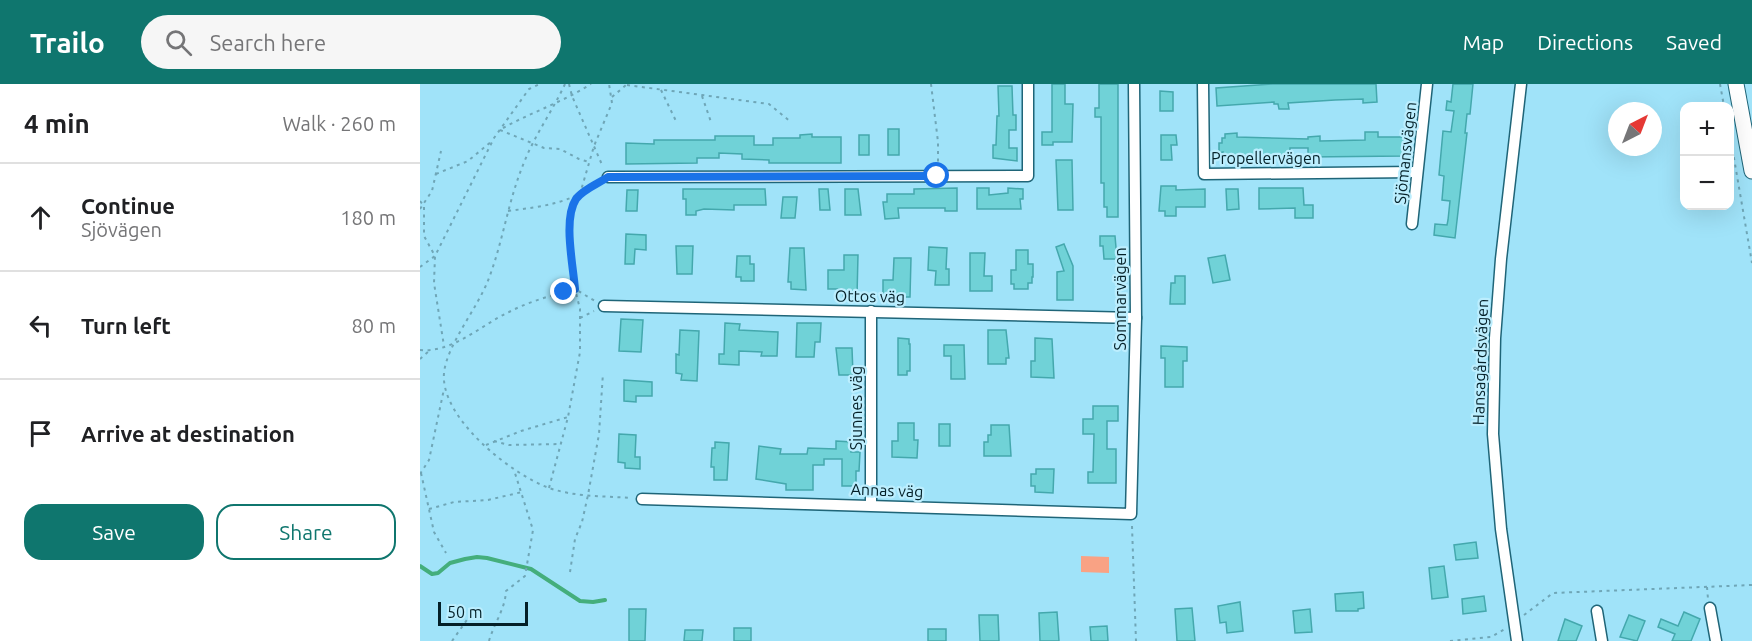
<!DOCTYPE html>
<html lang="en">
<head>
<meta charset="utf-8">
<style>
  body { margin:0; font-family:Ubuntu,sans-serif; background:#f6f6f6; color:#202124 }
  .controls { position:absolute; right:18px; top:18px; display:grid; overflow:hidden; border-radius:12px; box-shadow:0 6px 24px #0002 }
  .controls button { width:54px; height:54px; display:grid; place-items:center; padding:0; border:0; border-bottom:2px solid #e0e0e0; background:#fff; color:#202124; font:30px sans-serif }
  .compass { position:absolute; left:1188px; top:18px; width:54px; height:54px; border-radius:50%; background:#fff; box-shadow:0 6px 24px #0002; rotate:42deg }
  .scale { position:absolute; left:18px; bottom:15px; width:90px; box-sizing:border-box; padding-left:6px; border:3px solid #042028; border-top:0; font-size:16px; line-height:21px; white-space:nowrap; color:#042028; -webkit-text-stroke:4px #bceefe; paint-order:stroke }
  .stop { position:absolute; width:18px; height:18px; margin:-14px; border:4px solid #1a73e8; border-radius:50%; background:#fff }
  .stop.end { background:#1a73e8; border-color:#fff; box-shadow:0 2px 6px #0008 }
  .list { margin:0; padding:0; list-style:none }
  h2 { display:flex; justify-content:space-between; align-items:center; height:78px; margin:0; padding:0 24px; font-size:26px }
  h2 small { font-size:20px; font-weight:400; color:#757577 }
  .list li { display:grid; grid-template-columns:39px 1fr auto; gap:18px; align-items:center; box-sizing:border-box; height:108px; padding:0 24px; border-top:2px solid #e0e0e0 }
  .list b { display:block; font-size:22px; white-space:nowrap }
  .list p { margin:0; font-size:20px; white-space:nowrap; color:#757577 }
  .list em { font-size:20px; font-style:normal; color:#757577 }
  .actions { display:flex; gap:12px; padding:18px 24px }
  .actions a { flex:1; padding:14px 0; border:2px solid #0f766e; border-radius:18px; text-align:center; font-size:21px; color:#0f766e }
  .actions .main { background:#0f766e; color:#fff }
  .icon { flex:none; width:33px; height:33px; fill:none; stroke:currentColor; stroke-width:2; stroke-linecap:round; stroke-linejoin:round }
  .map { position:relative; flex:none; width:1332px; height:557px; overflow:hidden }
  header { display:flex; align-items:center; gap:36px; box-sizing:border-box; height:84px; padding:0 30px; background:#0f766e; color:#fff }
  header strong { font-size:28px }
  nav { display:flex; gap:33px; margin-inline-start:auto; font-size:21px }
  .search { width:420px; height:54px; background:#f6f6f6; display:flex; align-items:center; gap:15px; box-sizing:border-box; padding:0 21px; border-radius:33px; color:#757577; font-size:22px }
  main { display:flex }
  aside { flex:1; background:#fff }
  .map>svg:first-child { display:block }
</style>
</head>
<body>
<header>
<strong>Trailo</strong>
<div class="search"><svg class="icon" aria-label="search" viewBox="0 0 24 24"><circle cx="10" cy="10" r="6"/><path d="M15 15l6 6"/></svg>Search here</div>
<nav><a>Map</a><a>Directions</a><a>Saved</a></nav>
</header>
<main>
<aside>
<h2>4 min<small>Walk · 260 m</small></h2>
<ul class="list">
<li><svg class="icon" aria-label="ahead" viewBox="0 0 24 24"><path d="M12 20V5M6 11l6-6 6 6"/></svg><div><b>Continue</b><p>Sjövägen</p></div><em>180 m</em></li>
<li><svg class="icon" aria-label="left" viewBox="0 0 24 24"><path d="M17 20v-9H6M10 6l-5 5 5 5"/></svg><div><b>Turn left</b></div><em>80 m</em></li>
<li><svg class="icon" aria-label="arrive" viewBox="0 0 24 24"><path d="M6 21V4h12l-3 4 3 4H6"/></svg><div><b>Arrive at destination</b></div></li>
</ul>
<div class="actions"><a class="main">Save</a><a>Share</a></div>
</aside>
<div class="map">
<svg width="1332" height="557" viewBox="0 0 1332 557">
  <rect width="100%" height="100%" fill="#a0e3f9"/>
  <polygon fill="#f9a284" points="661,472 689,473 689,489 661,488"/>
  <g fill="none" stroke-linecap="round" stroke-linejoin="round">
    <polyline stroke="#44ae7c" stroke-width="4" points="0,482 12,490 18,489 30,479 45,475 57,473 67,474 111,485 160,517 173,518 185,516"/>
  </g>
  <g fill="#70d2d7" stroke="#44a8ad" stroke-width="1.5">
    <polygon points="632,0 645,0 645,20 653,20 652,58 633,58 633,61 622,61 622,48 632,48"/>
    <polygon points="679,0 698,0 698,133 687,133 687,123 684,123 684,99 681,99 681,33 675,33 675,24 679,24"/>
    <polygon points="852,0 956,0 957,18 943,19 943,15 915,16 868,19 869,25 859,25 858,20 854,20 854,18 797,22 796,4"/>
    <polygon points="1033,0 1053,0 1050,30 1047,30 1045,49 1047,49 1035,154 1014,151 1015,140 1027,141 1028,136 1030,117 1022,116 1024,92 1019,91 1023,47 1031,48 1034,27 1026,26 1027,17 1031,18"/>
    <polygon points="578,2 592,2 593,31 596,31 596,46 589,46 589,64 597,64 597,77 573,74 573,61 576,61 577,32 579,32"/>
    <polygon points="740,7 753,8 753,27 740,27"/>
    <rect x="468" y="45" width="11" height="26"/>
    <polygon points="945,48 958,48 958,53 984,53 984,72 888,73 888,64 870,64 870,73 803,73 803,68 799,69 799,59 802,59 802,54 805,54 805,50 817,49 817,53 888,55 888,53 900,52 900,57 945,56"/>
    <polygon points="392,50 392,53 421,53 421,79 349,79 349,76 322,75 322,70 299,69 299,74 277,74 277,79 206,80 206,59 234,60 234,56 295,56 295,52 334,52 334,61 353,61 353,54 380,54 380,51"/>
    <rect x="439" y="51" width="10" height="20"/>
    <polygon points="741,51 756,51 757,61 751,61 752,76 741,76"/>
    <polygon points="636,76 652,76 653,126 638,126"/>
    <polygon points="741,102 756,102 756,106 785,105 785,123 756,123 756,132 745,132 745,127 739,127"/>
    <polygon points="537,104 537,127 525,127 525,124 478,124 479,134 465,135 463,118 467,118 467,110 494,110 494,105"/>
    <polygon points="557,104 569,104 569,111 588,109 588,104 603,105 603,115 600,115 601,125 557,125"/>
    <polygon points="839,104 883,104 884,121 893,121 893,134 875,134 875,124 839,125"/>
    <polygon points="263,105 345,105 346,121 314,121 314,126 284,125 276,127 276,131 266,131 266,115 263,115"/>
    <polygon points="399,105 408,105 410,126 400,126"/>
    <polygon points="425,105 438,105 441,131 425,131"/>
    <polygon points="806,105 818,105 819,125 807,126"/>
    <polygon points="207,106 218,106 217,127 206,127"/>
    <polygon points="363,113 377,113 375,134 361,134"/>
    <polygon points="206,150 226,151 226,166 215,165 214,180 205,180"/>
    <polygon points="680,152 695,152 697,175 684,175 683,162 680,162"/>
    <polygon points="644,160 653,182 653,216 637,216 637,188 644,187 636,163"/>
    <polygon points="256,162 273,162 272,190 257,190"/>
    <polygon points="509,163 527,164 526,185 529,185 529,201 515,201 516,187 508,186"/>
    <polygon points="370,164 384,164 386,206 371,205 371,198 368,198"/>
    <polygon points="596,166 608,166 608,180 613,180 613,193 612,193 612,199 608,199 608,205 594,205 594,200 591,200 591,186 596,186"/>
    <polygon points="550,169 565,169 564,192 572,192 572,207 550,207"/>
    <polygon points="424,171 438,171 437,212 423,212 423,205 408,205 408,186 424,186"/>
    <polygon points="805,171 810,196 793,199 788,174"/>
    <polygon points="317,172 330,172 330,180 334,180 334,197 321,197 321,193 316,193"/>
    <polygon points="474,174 491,174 490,213 463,213 463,196 473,196"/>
    <polygon points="755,192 765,192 765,220 750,220 751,199 755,199"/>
    <polygon points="201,235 223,236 221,268 199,267"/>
    <polygon points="305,239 320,240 319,246 358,248 357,272 341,272 342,268 319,267 319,281 299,280 299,270 304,270"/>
    <polygon points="377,239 401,239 400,258 395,258 394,273 376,273"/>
    <polygon points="260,246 279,247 277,297 261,296 262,290 256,289 256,270 259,271"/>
    <polygon points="568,246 586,246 589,274 586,274 586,280 568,280"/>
    <polygon points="478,254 489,255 489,260 490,260 490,287 487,287 487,291 478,291"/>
    <polygon points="615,254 632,255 634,294 611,293 611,277 615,277"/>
    <polygon points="524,261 544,261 545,295 531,295 531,272 524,272"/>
    <polygon points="741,262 767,263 767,277 763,277 763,303 745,303 745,274 741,274"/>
    <polygon points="416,264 432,264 433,291 419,291"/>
    <polygon points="204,296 232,298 232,312 216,312 216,318 204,317"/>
    <polygon points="673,322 698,322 698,337 687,337 687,365 696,365 696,399 668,399 668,388 673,388 674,350 663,350 663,335 673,335"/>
    <polygon points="478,339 494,339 494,356 498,356 497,374 472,373 472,357 478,357"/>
    <rect x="519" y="340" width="11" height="22"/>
    <polygon points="571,341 589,341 591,372 564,372 564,358 568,358 568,351 571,351"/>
    <polygon points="199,350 216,351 215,373 220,373 220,385 205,384 205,379 198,378"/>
    <polygon points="416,357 432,358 431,368 440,368 439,387 436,387 436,402 422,402 422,375 404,375 404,381 393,381 393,406 366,406 366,400 336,395 339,362 361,365 360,370 387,370 388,364 416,365"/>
    <polygon points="295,358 309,359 307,396 294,396 294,383 291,383 292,364 295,364"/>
    <polygon points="616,385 634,385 633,409 615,408 615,402 611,402 611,390 616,390"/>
    <polygon points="1056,458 1058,474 1036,476 1034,461"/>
    <polygon points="1024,482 1028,513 1012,515 1009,484"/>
    <polygon points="943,508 944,524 938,525 938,527 916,527 915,510"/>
    <polygon points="1064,512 1066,527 1043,530 1042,515"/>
    <polygon points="820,518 823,547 807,549 806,538 800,539 798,522"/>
    <polygon points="772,524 775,557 757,557 755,525"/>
    <polygon points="209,525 226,525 225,557 209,557"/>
    <polygon points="890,525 892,548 875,549 873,527"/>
    <polygon points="637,528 639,557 620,557 619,529"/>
    <polygon points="1264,528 1280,535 1271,557 1252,557 1255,550 1238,543 1241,535 1258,542"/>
    <polygon points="559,531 578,531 579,557 560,557"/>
    <polygon points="1209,531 1225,537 1217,557 1200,553"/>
    <polygon points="1145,535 1162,542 1156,557 1138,557"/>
    <polygon points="687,542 688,557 671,557 670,543"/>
    <rect x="314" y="544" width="17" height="13"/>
    <rect x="508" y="545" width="18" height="12"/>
    <polygon points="265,546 283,546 282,557 264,557"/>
  </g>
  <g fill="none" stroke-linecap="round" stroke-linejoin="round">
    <defs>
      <g id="street">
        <polyline points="783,0 784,90 996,88"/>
        <polyline points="188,93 608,92 608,0"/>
        <polyline points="992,140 1007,0"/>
        <polyline points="184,222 716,234"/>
        <polyline points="222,415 711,430 716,234 714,0"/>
        <polyline points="451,421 451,227"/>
        <polyline points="1290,524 1296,557"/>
        <polyline points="1177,527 1182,557"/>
        <polyline points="1097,557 1081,445 1073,350 1075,254 1081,175 1101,0"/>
      </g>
      <polyline id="secondary" points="1316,0 1332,87"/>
    </defs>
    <use href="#street" stroke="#1f6578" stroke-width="13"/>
    <use href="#secondary" stroke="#1f6578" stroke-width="17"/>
    <g stroke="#6fa6b7" stroke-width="2" stroke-dasharray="3 4.5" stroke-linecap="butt">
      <path d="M145 0C132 28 114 52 103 81 88 118 83 157 69 194 58 224 27 260 24 289 20 334 91 390 129 404 155 413 184 412 211 414"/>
      <polyline points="149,0 152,12 183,83"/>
      <polyline points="511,0 518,58 518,81"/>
      <polyline points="1300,0 1304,22"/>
      <polyline points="207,1 349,20 371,38"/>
      <polyline points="241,6 256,37"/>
      <polyline points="282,12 291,38"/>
      <polyline points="192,13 206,1"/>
      <path d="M83 44C112 28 143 18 171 0"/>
      <polyline points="80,46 124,64 140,65 159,75 169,78"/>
      <polyline points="1310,51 1332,179"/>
      <polyline points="16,90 48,77 72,57"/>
      <polyline points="0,117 4,122 4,152 15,172 14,199 24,262"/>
      <polyline points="0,125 12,107 21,67"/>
      <path d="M88 127C126 122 147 120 180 98"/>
      <polyline points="0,183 15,172 74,54 109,5 120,0"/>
      <polyline points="160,234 174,227"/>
      <path d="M0 266C33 269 61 241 89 228 110 217 133 211 155 205L175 217"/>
      <polyline points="0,275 9,267"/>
      <polyline points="74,357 89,361 140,360"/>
      <polyline points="66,361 101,347 148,333"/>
      <polyline points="1,389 14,448 26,469"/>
      <polyline points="0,390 9,376 24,305"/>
      <polyline points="129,404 148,333 160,268 160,225 155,205 149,133 162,103 174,62 192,19 189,0"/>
      <polyline points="9,425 34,418 68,416 102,408"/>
      <polyline points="712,442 716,557"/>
      <polyline points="150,488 155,455 162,438 168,411 179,350 183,289"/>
      <polyline points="1287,503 1288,515"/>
      <polyline points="1104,531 1133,509 1332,501"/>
      <polyline points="32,557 49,533"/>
      <path d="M69 557C74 539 85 526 86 507L105 492 113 446 94 386"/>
      <polyline points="1030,557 1071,553 1085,545"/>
    </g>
    <use href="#street" stroke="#fff" stroke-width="10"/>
    <use href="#secondary" stroke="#fff" stroke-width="15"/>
  </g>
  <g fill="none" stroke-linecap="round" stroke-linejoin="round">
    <path stroke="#1a73e8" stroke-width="8" d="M144 208 155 205C153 180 143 135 156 115 162 106 179 99 188 93L517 92"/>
  </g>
  <g text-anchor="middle" stroke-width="4.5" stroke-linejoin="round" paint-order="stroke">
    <g font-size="16" fill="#042028" stroke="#bceefe">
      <text transform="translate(985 69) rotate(-84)" y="6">Sjömansvägen</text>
      <text x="846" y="80">Propellervägen</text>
      <text transform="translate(450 212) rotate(1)" y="6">Ottos väg</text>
      <text transform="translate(700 215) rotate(-90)" y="6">Sommarvägen</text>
      <text transform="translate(1060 278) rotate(-88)" y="6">Hansagårdsvägen</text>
      <text transform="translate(436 324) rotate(-90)" y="6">Sjunnes väg</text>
      <text transform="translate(467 406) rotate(2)" y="6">Annas väg</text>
    </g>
  </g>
</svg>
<div class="controls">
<button>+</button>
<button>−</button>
</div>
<svg class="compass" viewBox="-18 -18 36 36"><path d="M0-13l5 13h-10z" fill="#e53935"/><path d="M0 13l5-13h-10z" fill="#757577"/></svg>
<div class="scale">50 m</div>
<div class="stop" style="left:517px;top:92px"></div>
<div class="stop end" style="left:144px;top:208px"></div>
</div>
</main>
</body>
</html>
